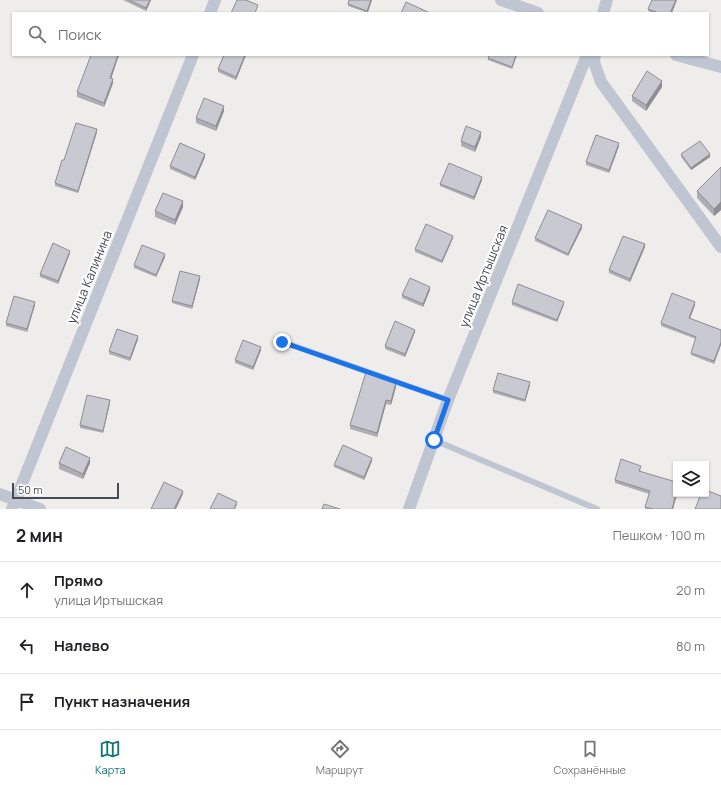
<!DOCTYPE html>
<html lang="ru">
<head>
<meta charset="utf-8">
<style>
  body { margin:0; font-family:Manrope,sans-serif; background:#f2f2f2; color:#202124 }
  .controls { position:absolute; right:12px; bottom:12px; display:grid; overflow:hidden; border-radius:0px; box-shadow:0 1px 3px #0004 }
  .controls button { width:36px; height:36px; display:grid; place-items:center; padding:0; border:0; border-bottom:1px solid #e0e0e0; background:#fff; color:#202124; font:20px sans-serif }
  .scale { position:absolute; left:12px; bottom:10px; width:107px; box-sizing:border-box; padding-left:4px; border:2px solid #454c58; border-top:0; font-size:11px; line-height:14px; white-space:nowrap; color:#454c58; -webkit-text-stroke:3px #fff; paint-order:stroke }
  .stop { position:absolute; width:12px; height:12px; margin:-9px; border:3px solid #1a73e8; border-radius:50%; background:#fff }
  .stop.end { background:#1a73e8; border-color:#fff; box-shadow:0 1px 4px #0008 }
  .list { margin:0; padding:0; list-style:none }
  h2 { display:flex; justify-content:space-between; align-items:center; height:52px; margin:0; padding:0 16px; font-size:17px }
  h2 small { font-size:13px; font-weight:400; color:#757577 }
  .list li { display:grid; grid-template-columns:26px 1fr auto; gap:12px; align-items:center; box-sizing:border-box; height:56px; padding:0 16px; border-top:1px solid #e0e0e0 }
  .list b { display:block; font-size:15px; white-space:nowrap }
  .list p { margin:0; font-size:13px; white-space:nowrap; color:#757577 }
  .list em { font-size:13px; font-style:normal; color:#757577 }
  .icon { flex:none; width:22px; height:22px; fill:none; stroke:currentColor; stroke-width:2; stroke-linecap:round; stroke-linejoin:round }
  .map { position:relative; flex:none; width:721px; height:509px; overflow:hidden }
  .search { position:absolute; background:#fff; box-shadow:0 1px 3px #0004; left:12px; right:12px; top:12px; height:44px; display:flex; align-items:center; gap:10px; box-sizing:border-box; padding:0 14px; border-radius:0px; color:#757577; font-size:15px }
  .sheet { height:220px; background:#fff }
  nav { display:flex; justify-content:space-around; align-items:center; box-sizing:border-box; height:56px; border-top:1px solid #e0e0e0; background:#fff; font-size:11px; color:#757577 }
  nav a { display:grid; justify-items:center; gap:2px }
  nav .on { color:#0f766e }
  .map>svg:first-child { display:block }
</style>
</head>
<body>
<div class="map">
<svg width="721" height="509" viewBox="0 0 721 509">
  <rect width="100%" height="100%" fill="#efecec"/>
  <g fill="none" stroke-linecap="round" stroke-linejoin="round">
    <g stroke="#bfc5d1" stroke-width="6">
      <polyline points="283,342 448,400"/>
      <polyline points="434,440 597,509"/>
    </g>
    <g stroke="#bfc5d1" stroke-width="12">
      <polyline points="501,0 538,13"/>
      <polyline points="210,13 215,0"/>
      <polyline points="603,13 607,0"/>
      <polyline points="595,55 594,62 601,82 721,247"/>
      <polyline points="676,55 721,67"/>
      <polyline points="0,494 40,509"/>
      <polyline points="12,509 193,55"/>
      <polyline points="409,509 448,400 587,55"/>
    </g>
  </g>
  <g fill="#adaeb4">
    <polygon points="123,0 151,0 146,11"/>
    <polygon points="349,0 372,0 368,13 348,6 348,4"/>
    <polygon points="648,9 672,13 652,13 648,11"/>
    <polygon points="119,55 111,78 113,83 104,107 77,97 77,92"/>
    <polygon points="224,55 246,55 236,80 218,72 218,69"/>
    <polygon points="517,55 512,69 488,60 488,58"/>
    <polygon points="662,87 646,111 632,101 632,96"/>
    <polygon points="224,111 216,131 196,123 196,118"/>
    <polygon points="97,132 78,193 55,186 55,183 64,160"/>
    <polygon points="481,137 475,152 461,146 461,141"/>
    <polygon points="619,146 609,173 586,165 586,162"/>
    <polygon points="681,154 710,157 691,170 681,157"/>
    <polygon points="205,157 195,180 170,169 170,166"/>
    <polygon points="721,167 721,210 714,216 697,198 697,191"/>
    <polygon points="482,180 474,200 440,186 440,184"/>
    <polygon points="183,207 175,225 155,217 155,211"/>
    <polygon points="582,228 568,256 535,241 535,238"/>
    <polygon points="453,238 442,263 415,252 415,249"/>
    <polygon points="645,247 630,282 609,273 609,270"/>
    <polygon points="70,253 58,284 40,277 40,274"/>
    <polygon points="165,257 156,277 134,268 134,265"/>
    <polygon points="200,279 192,309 172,303 172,301"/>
    <polygon points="430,290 423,307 402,298 402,295"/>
    <polygon points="512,302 564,304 557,322 512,305"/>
    <polygon points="35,305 27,332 6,326 6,323"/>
    <polygon points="695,305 690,318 721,330 714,364 691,355 691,353 696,339 661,326 661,323"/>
    <polygon points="415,332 405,357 385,349 385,346"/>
    <polygon points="138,339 130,361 109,354 109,351"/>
    <polygon points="261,350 253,370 235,363 235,360"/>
    <polygon points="530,385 525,402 493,393 493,390"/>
    <polygon points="396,387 391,405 386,404 377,437 350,429 350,425"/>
    <polygon points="110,403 103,433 80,428 80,425"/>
    <polygon points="372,461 364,480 334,467 334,465"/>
    <polygon points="59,463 90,463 83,479 59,469"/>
    <polygon points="641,469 640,471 676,494 677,494 673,509 645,509 649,494 615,483 615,480"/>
  </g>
  <g fill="#8d8d92">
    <polygon points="150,0 151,0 146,11 146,8"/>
    <polygon points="371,0 372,0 367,13 367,11"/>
    <polygon points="676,0 677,0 672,13 670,13"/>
    <polygon points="118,55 119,55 110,82 110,78"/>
    <polygon points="245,55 246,55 236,80 236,77"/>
    <polygon points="516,55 517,55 512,69 512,67"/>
    <polygon points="113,79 113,83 104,107 104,103"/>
    <polygon points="662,81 662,87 646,111 646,105"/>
    <polygon points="224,106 224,111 216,131 216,126"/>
    <polygon points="97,129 97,132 78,193 78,191"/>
    <polygon points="481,132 481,137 475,152 475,147"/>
    <polygon points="619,143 619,146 609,173 609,170"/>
    <polygon points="205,154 205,157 195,180 195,177"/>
    <polygon points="710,154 710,157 691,170 691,168"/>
    <polygon points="482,177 482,180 474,200 474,197"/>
    <polygon points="183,201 183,207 175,225 175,220"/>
    <polygon points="721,202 721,210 714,216 714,209"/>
    <polygon points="582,225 582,228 568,256 568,254"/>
    <polygon points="453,236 453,238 442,263 442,261"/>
    <polygon points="645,244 645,247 630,282 630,279"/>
    <polygon points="70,251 70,253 58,284 58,281"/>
    <polygon points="165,254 165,257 156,277 156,275"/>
    <polygon points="200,276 200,279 192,309 192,306"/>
    <polygon points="430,287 430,290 423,307 423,304"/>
    <polygon points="35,302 35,305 27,332 27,329"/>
    <polygon points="564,302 564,304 557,322 557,320"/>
    <polygon points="695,302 695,305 689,321 689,318"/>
    <polygon points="415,330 415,332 405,357 405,354"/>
    <polygon points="138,336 138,339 130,361 130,358"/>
    <polygon points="721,342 721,345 714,364 714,361"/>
    <polygon points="261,347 261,350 253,370 253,367"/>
    <polygon points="396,382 396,387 391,405 391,401"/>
    <polygon points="530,382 530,385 525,402 525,400"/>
    <polygon points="110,400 110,403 103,433 103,431"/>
    <polygon points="386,400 386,404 377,437 377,433"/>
    <polygon points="90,458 90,463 83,479 83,474"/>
    <polygon points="372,458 372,461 364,480 364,477"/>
    <polygon points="183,491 183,494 176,509 174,509"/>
    <polygon points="676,494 677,494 673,509 672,509"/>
    <polygon points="237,502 237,504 235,509 234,509"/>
  </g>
  <g fill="#c9cad1" stroke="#8d8d92">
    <polygon points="129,0 150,0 146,8"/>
    <polygon points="237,0 246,0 258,5 255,13 231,13"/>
    <polygon points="349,0 371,0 367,11 348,4"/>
    <polygon points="652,0 676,0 670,13 659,13 648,9"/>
    <polygon points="406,2 430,13 401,13"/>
    <polygon points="91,55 118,55 110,78 113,79 104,103 77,92"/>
    <polygon points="224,55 245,55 236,77 218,69"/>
    <polygon points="489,55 516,55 512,67 488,58"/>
    <polygon points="647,71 662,81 646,105 632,96"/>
    <polygon points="204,98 224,106 216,126 196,118"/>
    <polygon points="76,123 97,129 78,191 55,183 62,160 64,160"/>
    <polygon points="466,126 481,132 475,147 461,141"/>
    <polygon points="596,135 619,143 609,170 586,162"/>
    <polygon points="700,141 710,154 691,168 681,154"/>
    <polygon points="180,143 205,154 195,177 170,166"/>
    <polygon points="449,163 482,177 474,197 440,184"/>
    <polygon points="721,167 721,202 714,209 697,191"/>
    <polygon points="163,193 183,201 175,220 155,211"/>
    <polygon points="548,210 582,225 568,254 535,238"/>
    <polygon points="426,224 453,236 442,261 415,249"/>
    <polygon points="623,236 645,244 630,279 609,270"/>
    <polygon points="53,243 70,251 58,281 40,274"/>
    <polygon points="142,245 165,254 156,275 134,265"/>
    <polygon points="180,271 200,276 192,306 172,301"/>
    <polygon points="410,278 430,287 423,304 402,295"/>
    <polygon points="518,284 564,302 557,320 512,302"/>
    <polygon points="672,293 695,302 689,318 721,330 721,342 714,361 691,353 696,337 661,323"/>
    <polygon points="14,296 35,302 27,329 6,323"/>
    <polygon points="395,321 415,330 405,354 385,346"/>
    <polygon points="117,329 138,336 130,358 109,351"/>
    <polygon points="243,340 261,347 253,367 235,360"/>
    <polygon points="366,372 396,382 391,401 386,400 377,433 350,425"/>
    <polygon points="498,373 530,382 525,400 493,390"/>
    <polygon points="87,395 110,400 103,431 80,425"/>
    <polygon points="343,445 372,458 364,477 334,465"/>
    <polygon points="66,447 90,458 83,474 59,463"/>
    <polygon points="621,459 641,466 639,471 676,482 676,494 672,509 653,509 645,507 650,491 615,480"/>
    <polygon points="164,482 183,491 174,509 151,509"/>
    <polygon points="706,490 721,496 721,509 695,509 701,494 706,494"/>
    <polygon points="218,493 237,502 234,509 210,509"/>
    <polygon points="324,504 340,509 322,509"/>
  </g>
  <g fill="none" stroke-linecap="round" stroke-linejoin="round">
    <polyline stroke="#1a73e8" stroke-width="5" points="282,342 448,400 434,440"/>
  </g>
  <g text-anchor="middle" stroke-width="4" stroke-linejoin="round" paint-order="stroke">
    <g font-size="13" fill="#454c58" stroke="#fff">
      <text transform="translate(483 276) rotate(-68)" y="5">улица Иртышская</text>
      <text transform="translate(89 277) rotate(-68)" y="5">улица Калинина</text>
    </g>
  </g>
</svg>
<div class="controls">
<button><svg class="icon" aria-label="layers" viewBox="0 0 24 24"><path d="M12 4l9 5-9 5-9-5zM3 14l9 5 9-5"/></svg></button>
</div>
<div class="scale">50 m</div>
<div class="stop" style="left:434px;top:440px"></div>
<div class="stop end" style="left:282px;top:342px"></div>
<div class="search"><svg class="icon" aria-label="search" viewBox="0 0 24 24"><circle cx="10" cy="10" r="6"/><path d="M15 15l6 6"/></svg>Поиск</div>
</div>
<section class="sheet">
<h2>2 мин<small>Пешком · 100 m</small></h2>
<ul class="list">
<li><svg class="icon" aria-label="ahead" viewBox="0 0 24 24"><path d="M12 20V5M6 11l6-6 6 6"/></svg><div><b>Прямо</b><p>улица Иртышская</p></div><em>20 m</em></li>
<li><svg class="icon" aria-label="left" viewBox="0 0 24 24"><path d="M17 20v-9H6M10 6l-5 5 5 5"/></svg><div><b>Налево</b></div><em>80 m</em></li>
<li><svg class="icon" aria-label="arrive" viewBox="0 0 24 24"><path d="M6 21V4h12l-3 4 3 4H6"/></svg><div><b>Пункт назначения</b></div></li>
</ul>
</section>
<nav>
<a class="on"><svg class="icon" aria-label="map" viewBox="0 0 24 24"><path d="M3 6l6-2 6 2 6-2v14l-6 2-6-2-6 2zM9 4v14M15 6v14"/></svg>Карта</a>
<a><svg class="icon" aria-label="directions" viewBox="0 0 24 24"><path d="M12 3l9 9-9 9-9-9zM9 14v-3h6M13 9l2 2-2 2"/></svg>Маршрут</a>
<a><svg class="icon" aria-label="saved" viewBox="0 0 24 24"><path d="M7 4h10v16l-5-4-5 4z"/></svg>Сохранённые</a>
</nav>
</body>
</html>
